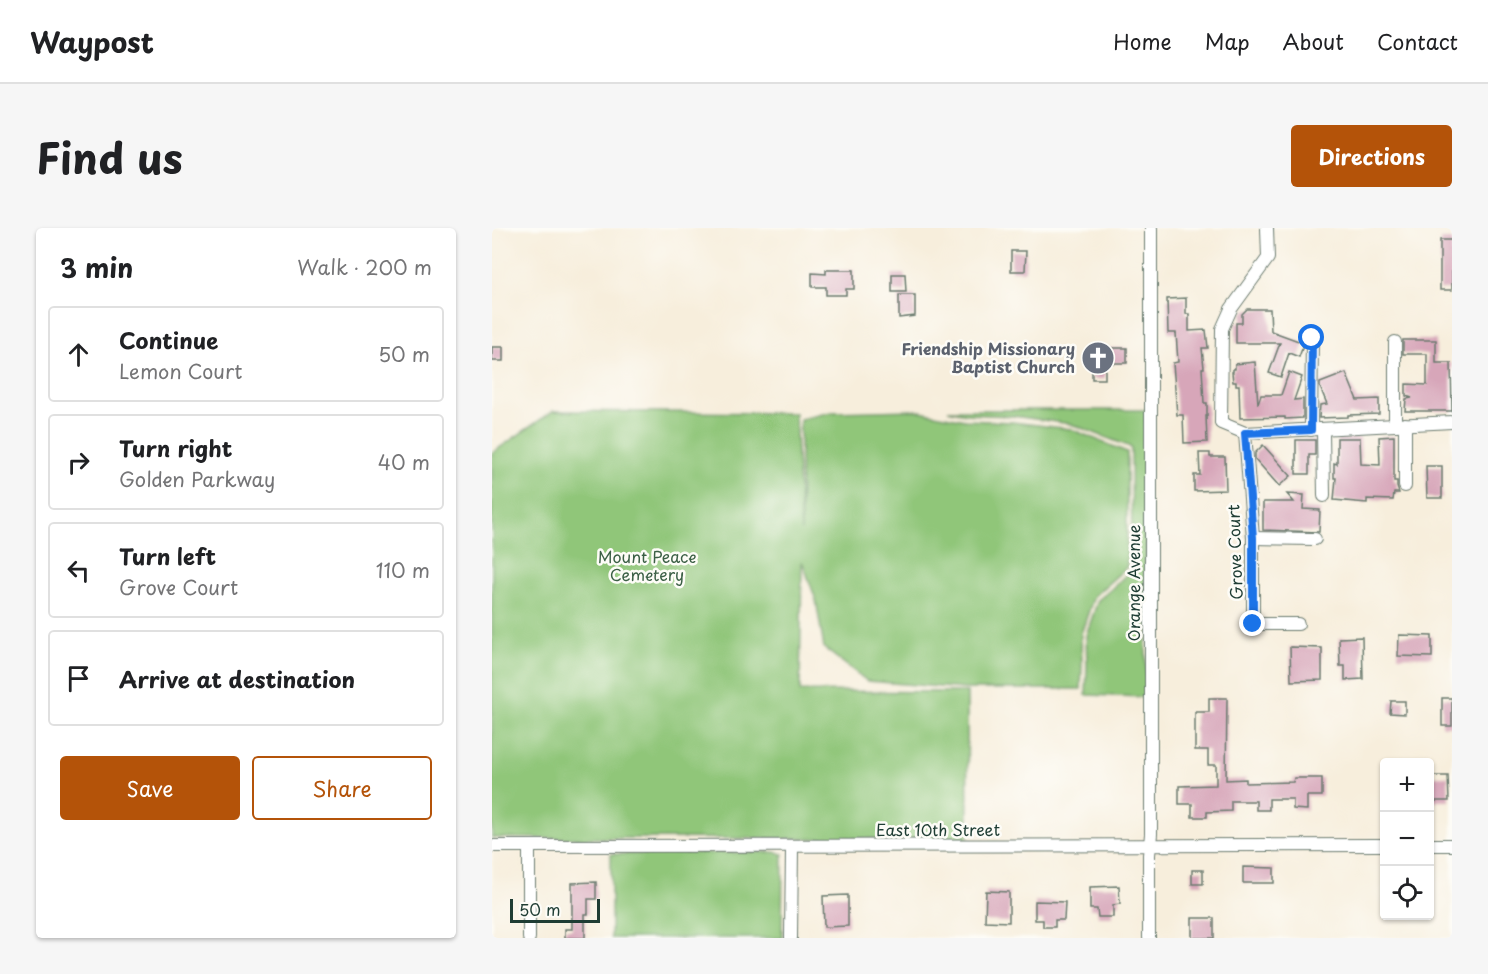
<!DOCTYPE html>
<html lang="en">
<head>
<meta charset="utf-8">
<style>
  body { margin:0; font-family:"Playpen Sans",sans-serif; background:#f6f6f6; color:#202124 }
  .controls { position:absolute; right:18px; bottom:18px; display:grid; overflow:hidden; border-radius:6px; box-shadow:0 2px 4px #0004 }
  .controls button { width:54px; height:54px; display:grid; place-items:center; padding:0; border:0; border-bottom:2px solid #e0e0e0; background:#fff; color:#202124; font:30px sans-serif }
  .scale { position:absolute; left:18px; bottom:15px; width:90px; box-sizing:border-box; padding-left:6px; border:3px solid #1f3d34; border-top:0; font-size:16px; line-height:21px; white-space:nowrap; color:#1f3d34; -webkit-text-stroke:4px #fdfcf7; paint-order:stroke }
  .stop { position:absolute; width:18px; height:18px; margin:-14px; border:4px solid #1a73e8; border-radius:50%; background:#fff }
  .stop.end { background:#1a73e8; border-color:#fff; box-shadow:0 2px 6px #0008 }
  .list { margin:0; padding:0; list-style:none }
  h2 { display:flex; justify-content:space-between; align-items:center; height:78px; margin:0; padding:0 24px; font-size:26px }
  h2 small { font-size:20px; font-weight:400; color:#757577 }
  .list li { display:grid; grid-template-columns:39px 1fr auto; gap:18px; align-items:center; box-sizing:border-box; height:96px; margin:0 12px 12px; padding:0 12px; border:2px solid #e0e0e0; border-radius:6px }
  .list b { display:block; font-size:22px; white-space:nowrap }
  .list p { margin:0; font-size:20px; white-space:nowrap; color:#757577 }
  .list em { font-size:20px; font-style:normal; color:#757577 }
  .actions { display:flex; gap:12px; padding:18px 24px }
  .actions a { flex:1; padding:14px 0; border:2px solid #b45309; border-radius:6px; text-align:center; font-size:21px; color:#b45309 }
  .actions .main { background:#b45309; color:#fff }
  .icon { flex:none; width:33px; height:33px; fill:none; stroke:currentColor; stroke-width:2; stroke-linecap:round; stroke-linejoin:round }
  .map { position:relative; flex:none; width:960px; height:710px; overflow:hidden; border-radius:6px }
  header { display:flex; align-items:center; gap:36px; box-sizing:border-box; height:84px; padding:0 30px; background:#fff; border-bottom:2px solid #e0e0e0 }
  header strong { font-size:28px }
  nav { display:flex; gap:33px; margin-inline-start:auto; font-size:21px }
  .intro { display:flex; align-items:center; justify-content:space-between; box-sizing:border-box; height:144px; padding:0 36px }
  h1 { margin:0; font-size:42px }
  .button { padding:15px 27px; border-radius:6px; background:#b45309; color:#fff; font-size:21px; font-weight:700 }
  main { display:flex; gap:36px; padding:0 36px }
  aside { flex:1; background:#fff; border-radius:6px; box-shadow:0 2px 4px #0004 }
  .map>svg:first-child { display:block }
</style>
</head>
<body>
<header>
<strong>Waypost</strong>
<nav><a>Home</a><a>Map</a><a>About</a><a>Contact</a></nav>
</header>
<div class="intro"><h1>Find us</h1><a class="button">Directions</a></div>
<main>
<aside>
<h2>3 min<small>Walk · 200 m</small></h2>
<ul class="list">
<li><svg class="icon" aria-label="ahead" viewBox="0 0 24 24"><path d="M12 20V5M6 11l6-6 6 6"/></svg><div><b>Continue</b><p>Lemon Court</p></div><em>50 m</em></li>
<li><svg class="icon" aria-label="right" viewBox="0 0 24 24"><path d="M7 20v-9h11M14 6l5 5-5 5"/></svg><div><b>Turn right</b><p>Golden Parkway</p></div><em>40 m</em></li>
<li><svg class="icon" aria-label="left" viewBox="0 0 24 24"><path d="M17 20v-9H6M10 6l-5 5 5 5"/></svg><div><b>Turn left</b><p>Grove Court</p></div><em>110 m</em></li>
<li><svg class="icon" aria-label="arrive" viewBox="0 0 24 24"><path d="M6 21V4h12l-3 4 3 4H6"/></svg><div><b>Arrive at destination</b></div></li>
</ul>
<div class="actions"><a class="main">Save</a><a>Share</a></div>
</aside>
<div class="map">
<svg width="960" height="710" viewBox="0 0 960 710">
  <rect width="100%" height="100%" fill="#fdfcf7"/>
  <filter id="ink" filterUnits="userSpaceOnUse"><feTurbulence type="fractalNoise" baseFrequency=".0167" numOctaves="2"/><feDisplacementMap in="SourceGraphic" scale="12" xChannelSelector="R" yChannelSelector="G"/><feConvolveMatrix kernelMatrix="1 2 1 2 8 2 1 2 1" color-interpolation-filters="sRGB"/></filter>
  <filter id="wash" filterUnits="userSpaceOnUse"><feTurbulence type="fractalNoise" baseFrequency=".008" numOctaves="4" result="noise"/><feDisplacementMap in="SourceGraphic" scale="24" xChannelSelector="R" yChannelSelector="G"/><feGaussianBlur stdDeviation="1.35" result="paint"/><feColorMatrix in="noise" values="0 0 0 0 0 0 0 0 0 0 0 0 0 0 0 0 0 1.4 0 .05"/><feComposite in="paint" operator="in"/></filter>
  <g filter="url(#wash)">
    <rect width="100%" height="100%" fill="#f7eedc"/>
    <g fill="#90c679" stroke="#588256" stroke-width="1.5">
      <polygon points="423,182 473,192 520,194 579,201 635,224 635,339 602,368 589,406 590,437 589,461 473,461 375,453 332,420 324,372 310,333 308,463 475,464 476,611 0,610 0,225 61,183 303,185 309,303 308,191 340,184"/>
      <polygon points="456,182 654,182 654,469 594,467 595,437 594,407 606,372 618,362 640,341 639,220 636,218 579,196 521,188 474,186"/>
      <polygon points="283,624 291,626 290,710 119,710 119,626"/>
    </g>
    <g id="blocks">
      <g fill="#d7a6b9">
        <rect x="948" y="12" width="12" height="50"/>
        <polygon points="519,23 534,23 533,43 519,43"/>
        <polygon points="334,42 362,42 362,61 354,61 354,67 334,67 334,59 320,59 320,45 334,46"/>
        <polygon points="400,46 413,46 414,64 400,64"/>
        <polygon points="407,67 423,67 423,88 407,90"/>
        <polygon points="694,70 694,86 697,86 697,103 714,102 716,120 710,120 712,140 710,140 712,175 715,175 715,188 714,188 715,214 692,215 691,187 685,187 681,135 686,134 684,105 676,105 675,71"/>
        <polygon points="755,81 778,81 779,103 812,115 807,129 797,125 789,149 777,145 788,115 744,115 744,95 750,95 750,86"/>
        <polygon points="911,112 944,112 944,135 959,135 960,183 913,183 914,171 920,170 914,168 914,156 935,157 935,126 911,126"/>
        <rect x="0" y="119" width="11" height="14"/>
        <polygon points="600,120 635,120 635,135 613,135 613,151 600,151"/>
        <polygon points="763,134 766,176 769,167 789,167 797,144 810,149 802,172 811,171 811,190 793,191 793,189 748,190 747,157 744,157 744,154 741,154 740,144 741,144 741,141 743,141 743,136"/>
        <polygon points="854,145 865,172 887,171 887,186 856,187 856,189 827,190 828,177 835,176 828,159 828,155"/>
        <polygon points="902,208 902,253 905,253 905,259 907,265 902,265 901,272 875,271 875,275 842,272 844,250 842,250 842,235 845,236 845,210 868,210 869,236 888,237 887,209"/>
        <polygon points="804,212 823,212 823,227 817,227 817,246 804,246"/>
        <polygon points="771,217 799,248 787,258 763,231 763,225"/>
        <polygon points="707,225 718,225 718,229 733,229 734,262 702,263 702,247 708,247"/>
        <polygon points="934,238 950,238 950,270 935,270"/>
        <polygon points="795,266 812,267 811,281 828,282 827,304 771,302 771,274 802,274"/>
        <polygon points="907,407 940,408 940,429 906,428"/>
        <polygon points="870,409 871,451 853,452 853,438 848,438 847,410"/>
        <polygon points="798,419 830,420 830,452 799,453"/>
        <polygon points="717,470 735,470 734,552 754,551 754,555 801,554 802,550 830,550 830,568 815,568 815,582 801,581 801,571 777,571 777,582 764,582 764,573 739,573 739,583 715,584 715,589 700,589 700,576 687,576 687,558 724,557 724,537 716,537 716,522 703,522 703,484 717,484"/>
        <rect x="950" y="470" width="10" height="28"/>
        <polygon points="899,473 913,473 913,486 898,485"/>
        <polygon points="938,548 956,548 957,573 938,573"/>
        <polygon points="751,639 782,640 782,655 751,655"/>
        <rect x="700" y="642" width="11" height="14"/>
        <polygon points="104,654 104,671 96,671 96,686 93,686 93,710 73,710 73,701 80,701 80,655"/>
        <polygon points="627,658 628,676 621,677 621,689 606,689 605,681 598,681 598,659"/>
        <polygon points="494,663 517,664 517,694 493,693"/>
        <polygon points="356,667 356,698 332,699 331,668"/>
        <polygon points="543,673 573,674 572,692 563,692 563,699 551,699 551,692 543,692"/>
        <rect x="700" y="690" width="22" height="20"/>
      </g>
    </g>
  </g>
  <g filter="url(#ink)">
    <use href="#blocks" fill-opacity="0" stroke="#6b7b6f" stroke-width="1.5"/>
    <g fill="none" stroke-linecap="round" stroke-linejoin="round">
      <defs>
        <g id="minor">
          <polyline points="775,0 776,30 739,81 730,101 729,195 753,205 960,194"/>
          <polyline points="903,197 903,114"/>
          <polyline points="819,202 820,110"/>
          <polyline points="831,202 832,268"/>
          <polyline points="753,205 761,310 761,396 806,396"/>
          <polyline points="913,258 913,196"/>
          <polyline points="761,310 823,311"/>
          <polyline points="938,617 960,617"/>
          <polyline points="0,618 892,617"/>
          <polyline points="37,710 37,618"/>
          <polyline points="299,710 300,619"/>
          <polyline points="657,710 657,627 659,606 659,0"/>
        </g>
      </defs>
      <use href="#minor" stroke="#6b7b6f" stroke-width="14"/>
      <use href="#minor" stroke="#fff" stroke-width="12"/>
    </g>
  </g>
  <g fill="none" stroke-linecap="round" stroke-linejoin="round" filter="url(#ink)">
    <polyline stroke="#1a73e8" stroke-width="8" points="761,396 761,310 753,205 819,202 820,110"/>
  </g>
  <defs>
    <symbol id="church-disc" viewBox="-11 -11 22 22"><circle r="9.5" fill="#6b7280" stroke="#fdfcf7"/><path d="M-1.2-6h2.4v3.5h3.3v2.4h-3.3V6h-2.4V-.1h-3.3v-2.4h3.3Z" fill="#fff"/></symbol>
  </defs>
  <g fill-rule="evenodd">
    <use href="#church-disc" x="587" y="111" width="38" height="38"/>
  </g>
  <g text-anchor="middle" stroke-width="5" stroke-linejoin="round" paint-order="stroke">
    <g font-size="16" font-weight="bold" fill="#5b616d" stroke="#fdfcf7" text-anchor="end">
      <text x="583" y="127">Friendship Missionary<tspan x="583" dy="18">Baptist Church</tspan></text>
    </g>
    <g font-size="16" fill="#1f3d34" stroke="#fdfcf7">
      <text transform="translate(743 324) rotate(-92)" y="6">Grove Court</text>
      <text transform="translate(642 355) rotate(-90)" y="6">Orange Avenue</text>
      <text x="446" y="608">East 10th Street</text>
    </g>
    <g font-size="16" fill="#3b5f45" stroke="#fdfcf7">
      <text x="155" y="335">Mount Peace<tspan x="155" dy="18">Cemetery</tspan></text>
    </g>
  </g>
</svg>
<div class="controls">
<button>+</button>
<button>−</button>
<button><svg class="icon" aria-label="locate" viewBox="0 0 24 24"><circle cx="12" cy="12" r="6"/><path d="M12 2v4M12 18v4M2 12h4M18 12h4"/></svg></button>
</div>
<div class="scale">50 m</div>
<div class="stop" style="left:820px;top:110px"></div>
<div class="stop end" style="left:761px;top:396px"></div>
</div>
</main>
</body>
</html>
